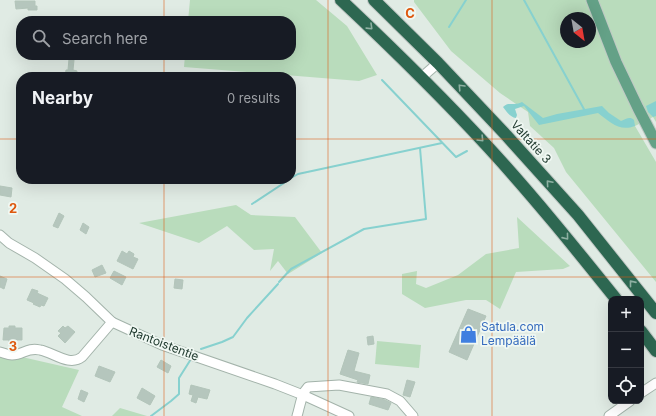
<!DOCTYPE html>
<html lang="en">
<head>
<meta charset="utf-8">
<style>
  body { margin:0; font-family:Inter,sans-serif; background:#242831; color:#f1f3f6 }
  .controls { position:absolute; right:12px; bottom:12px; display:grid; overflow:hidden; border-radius:8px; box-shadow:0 4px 16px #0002 }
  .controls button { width:36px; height:36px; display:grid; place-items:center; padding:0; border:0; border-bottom:1px solid #363941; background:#171b24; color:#f1f3f6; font:20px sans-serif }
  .compass { position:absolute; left:560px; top:12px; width:36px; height:36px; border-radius:50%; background:#171b24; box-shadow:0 4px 16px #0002; rotate:149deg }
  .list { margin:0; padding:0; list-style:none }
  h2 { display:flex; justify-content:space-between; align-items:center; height:52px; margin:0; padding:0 16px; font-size:17px }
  h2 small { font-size:13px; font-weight:400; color:#9ea1a6 }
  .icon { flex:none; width:22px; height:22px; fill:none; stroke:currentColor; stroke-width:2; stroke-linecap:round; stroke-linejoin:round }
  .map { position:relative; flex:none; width:656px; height:416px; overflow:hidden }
  .search { position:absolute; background:#171b24; box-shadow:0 4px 16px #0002; left:16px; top:16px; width:280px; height:44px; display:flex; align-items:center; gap:10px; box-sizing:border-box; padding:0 14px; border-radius:16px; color:#9ea1a6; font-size:15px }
  .panel { position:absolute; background:#171b24; box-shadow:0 4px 16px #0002; left:16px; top:72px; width:280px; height:112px; border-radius:16px }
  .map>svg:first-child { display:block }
</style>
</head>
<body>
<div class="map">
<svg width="656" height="416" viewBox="0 0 656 416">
  <rect width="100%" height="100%" fill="#e0ebe4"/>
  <g fill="#b9dcbc" fill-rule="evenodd">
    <polygon points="190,0 316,0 347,26 377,75 359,81 184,67 185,55 291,55 291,21 188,21"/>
    <path d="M414 0H656V122L653 117 635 126 656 162V282L566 172 554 148 530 126 528 112 500 93 451 51 414 2ZM566 18H590V42H566Z"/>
    <polygon points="236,205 251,215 295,217 322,253 288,274 278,261 270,271 274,249 254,250 227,226 199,243 139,223"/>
    <polygon points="517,217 570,266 563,269 516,272 500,309 486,300 466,300 425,308 402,294 402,274 417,271 416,284 426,288 458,275 486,254 519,248"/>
    <polygon points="377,341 421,345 419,368 375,364"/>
    <polygon points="0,352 79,370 62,407 82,416 0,416"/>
    <polygon points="120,408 147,416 112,416"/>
  </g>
  <g fill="#87d1cf">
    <polygon points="656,101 656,116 653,117 648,112 646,106"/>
    <path d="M522 102 543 118 557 114 602 106 609 113 621 121C626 119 630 116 634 120L635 126C619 132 610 122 598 113L539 125 524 106 515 109 517 115 516 118C510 117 507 112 503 107 507 103 509 104 514 104 517 104 520 103 522 102Z"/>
  </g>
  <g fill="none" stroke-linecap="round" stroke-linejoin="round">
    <g stroke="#87d1cf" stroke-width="2">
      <polyline points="524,0 585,111"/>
      <polyline points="449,27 466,0"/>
      <polyline points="382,80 456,157 467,151"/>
      <polyline points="291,178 298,174 442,143"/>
      <polyline points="252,204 290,179"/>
      <polyline points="279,282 291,269 364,229 426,219 420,148"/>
      <polyline points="201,349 222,342 233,337 247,318 278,284"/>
      <polyline points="151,416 171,401 179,394 179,378 191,359"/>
    </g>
  </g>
  <g fill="#b5c6bd" stroke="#b3c5ba">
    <polygon points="15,1 35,1 35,6 37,6 37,10 28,10 28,8 16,9"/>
    <polygon points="69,59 74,60 73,70 77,71 76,77 65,77 66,70 68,70"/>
    <polygon points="0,186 12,188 11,197 0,195"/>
    <polygon points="59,213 64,216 58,228 53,226"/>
    <polygon points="83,223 89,227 86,234 80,230"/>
    <polygon points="122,251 127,254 129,251 134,254 133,257 138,259 133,269 117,261"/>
    <polygon points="102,265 106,273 95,277 92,270"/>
    <polygon points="114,271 126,277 122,285 110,278"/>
    <polygon points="0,276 7,279 4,289 0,287"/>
    <polygon points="175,279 183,280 182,289 174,288"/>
    <polygon points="32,289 38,291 37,293 48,298 44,306 41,305 40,307 33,304 34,303 27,300"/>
    <polygon points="468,309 486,316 467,360 449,352"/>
    <polygon points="9,326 15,326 15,328 22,328 22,340 15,340 15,342 9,342 9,340 3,340 4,328 9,328"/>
    <polygon points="63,326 65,328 68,326 75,332 65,343 58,336 61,333 58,331"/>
    <polygon points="373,336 374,344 368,345 367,337"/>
    <polygon points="348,350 359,353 354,371 370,375 368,384 357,382 358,380 340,374"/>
    <polygon points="161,360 171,366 168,373 157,367"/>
    <polygon points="99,366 115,372 110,382 95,376"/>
    <polygon points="407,380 415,382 410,397 403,395"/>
    <polygon points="191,385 210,390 207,399 198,397 196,403 191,401 193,395 189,394"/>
    <polygon points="142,388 155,396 150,405 137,398"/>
    <polygon points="81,390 88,393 84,402 78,399"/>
    <polygon points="371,397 385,400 391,403 388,410 369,404"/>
  </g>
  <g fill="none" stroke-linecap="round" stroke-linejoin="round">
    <defs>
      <g id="minor">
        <polyline points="422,77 438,63"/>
        <polyline points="0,235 9,243 35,258 65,279 86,297 112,322 162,345 275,384 303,395 349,416"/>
        <path d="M0 352C4 353 8 355 12 355 23 355 27 347 40 350 53 352 69 367 82 357L112 322"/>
        <polyline points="641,393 656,383"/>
        <path d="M297 416C300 407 301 394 308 387L339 385 387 394 400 401 413 416"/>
        <polyline points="609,416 630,401"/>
      </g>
      <polyline id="major" points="592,0 616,62 638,108 656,143"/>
      <g id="highway">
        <path d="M341 0C392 48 442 97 489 148 534 197 575 248 616 299"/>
        <polyline points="374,0 438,63 506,135 578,215 656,313"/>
        <polyline points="641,331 656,351"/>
      </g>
    </defs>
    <use href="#minor" stroke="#a3b3aa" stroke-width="11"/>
    <use href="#major" stroke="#c1c8c5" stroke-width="13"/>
    <use href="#highway" stroke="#c1c8c5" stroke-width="14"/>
    <use href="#minor" stroke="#fff" stroke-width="9"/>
    <use href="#major" stroke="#64a187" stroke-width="11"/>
    <use href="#highway" stroke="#2d6751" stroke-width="12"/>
  </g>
  <defs><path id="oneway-chevron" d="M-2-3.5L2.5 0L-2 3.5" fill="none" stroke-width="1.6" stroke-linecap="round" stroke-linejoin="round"/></defs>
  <g stroke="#8eb0a2">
    <use href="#oneway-chevron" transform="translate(370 27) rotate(44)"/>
    <use href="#oneway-chevron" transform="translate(461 87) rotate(-133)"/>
    <use href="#oneway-chevron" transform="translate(481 139) rotate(46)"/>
    <use href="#oneway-chevron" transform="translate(549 183) rotate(-131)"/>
    <use href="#oneway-chevron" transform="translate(566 237) rotate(51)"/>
    <use href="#oneway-chevron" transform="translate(632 283) rotate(-129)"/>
  </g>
  <path fill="none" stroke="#de580e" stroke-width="1" stroke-opacity="0.55" d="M164 0V21M328 0V416M492 0V416M164 55V77M0 139H21M291 139H656M164 179V416M0 277H656"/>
  <defs>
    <symbol id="shop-bare" viewBox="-9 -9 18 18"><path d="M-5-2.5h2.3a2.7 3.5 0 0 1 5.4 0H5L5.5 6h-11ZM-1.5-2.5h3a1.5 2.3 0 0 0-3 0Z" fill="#3f7fe0" stroke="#f0f8f3" stroke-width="2.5" paint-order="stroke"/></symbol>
  </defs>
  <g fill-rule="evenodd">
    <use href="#shop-bare" x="456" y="322" width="25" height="25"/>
  </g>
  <g text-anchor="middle" stroke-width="3.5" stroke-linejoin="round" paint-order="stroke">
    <g font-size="12" fill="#213b30" stroke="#f0f8f3">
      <text transform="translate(531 142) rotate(48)" y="4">Valtatie 3</text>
      <text transform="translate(164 344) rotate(21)" y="4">Rantoistentie</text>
    </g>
    <g font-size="12" fill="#366cbe" stroke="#f0f8f3" text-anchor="start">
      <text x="481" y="331">Satula.com<tspan x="481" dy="14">Lempäälä</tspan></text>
    </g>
  </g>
  <g font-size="13" text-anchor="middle" font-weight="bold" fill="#de580e" stroke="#f0f8f3" stroke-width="3.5" stroke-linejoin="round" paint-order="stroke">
    <text x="410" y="18">C</text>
    <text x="13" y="213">2</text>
    <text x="13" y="351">3</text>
  </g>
</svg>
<div class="controls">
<button>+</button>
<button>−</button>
<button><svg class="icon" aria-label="locate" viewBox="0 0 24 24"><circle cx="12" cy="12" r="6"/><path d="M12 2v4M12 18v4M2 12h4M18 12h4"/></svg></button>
</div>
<svg class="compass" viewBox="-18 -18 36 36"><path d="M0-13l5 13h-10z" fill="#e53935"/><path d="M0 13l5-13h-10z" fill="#9ea1a6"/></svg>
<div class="search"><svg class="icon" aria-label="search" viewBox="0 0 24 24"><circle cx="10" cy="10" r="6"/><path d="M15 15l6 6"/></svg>Search here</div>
<section class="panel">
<h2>Nearby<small>0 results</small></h2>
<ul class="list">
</ul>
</section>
</div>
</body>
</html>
